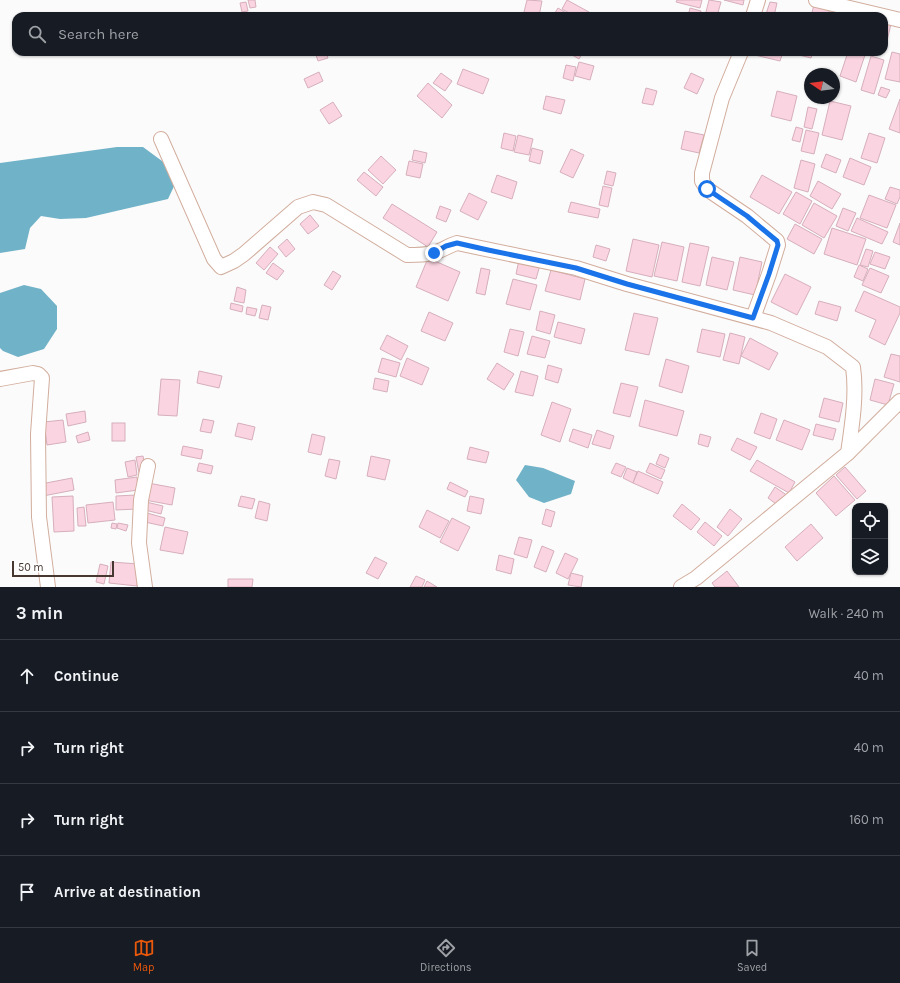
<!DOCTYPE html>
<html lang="en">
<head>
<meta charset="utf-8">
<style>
  body { margin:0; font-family:Karla,sans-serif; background:#20242c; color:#f1f3f6 }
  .controls { position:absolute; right:12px; bottom:12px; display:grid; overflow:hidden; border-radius:8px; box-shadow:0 1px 3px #0004 }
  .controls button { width:36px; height:36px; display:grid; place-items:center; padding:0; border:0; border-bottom:1px solid #363941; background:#171b24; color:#f1f3f6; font:20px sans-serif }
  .compass { position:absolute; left:804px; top:68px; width:36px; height:36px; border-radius:50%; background:#171b24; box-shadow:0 1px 3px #0004; rotate:283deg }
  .scale { position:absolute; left:12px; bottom:10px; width:102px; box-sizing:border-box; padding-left:4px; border:2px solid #463731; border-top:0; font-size:11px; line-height:14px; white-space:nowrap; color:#463731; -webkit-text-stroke:3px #fff; paint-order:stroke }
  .stop { position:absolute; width:12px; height:12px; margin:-9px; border:3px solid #1a73e8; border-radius:50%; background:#fff }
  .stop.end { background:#1a73e8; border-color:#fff; box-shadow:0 1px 4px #0008 }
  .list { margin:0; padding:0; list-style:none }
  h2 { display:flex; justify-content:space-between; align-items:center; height:52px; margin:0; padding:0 16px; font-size:17px }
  h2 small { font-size:13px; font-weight:400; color:#9ea1a6 }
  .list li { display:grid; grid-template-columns:26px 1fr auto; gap:12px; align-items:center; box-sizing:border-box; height:72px; padding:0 16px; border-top:1px solid #363941 }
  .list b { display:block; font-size:15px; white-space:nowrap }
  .list em { font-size:13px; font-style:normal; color:#9ea1a6 }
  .icon { flex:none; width:22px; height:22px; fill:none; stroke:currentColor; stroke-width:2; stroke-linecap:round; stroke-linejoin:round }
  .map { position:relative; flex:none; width:900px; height:587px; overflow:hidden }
  .search { position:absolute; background:#171b24; box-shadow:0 1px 3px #0004; left:12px; right:12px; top:12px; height:44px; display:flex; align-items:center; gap:10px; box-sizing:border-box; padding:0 14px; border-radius:12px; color:#9ea1a6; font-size:15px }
  .sheet { height:340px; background:#171b24 }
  nav { display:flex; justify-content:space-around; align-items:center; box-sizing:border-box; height:56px; border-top:1px solid #363941; background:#171b24; font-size:11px; color:#9ea1a6 }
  nav a { display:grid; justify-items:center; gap:2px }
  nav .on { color:#ea580c }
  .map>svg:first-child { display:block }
</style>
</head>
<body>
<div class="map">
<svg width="900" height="587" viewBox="0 0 900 587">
  <rect width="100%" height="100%" fill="#fbfbfb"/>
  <g fill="#70b2c7">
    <polygon points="117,147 143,147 162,161 176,182 168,199 86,218 60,219 41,216 30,228 25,249 0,253 0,163"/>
    <polygon points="24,285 41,289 57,306 57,329 44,349 18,357 3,351 0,348 0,293"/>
    <polygon points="525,465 543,468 575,481 571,494 544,503 529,497 516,480"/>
  </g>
  <g fill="#fad4e0" stroke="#d6afbb">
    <polygon points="248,0 255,0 256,7 250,8"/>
    <polygon points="527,0 542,1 539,16 523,16"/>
    <polygon points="567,0 589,12 586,16 574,16 562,9"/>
    <polygon points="677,0 702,0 700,8 676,2"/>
    <polygon points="709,0 721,2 717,16 705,16"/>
    <polygon points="724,0 744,0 743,5"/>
    <polygon points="246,2 248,11 242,12 240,3"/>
    <polygon points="770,2 777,3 774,16 766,14"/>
    <polygon points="814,5 830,9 828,16 811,16"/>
    <polygon points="558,8 571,16 553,16"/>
    <polygon points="690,8 701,11 700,16 688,16"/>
    <polygon points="834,9 861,16 832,16"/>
    <polygon points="884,22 891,24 886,45 884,45"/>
    <polygon points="315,52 326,52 328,58 318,61"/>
    <polygon points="567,52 583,52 579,59"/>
    <polygon points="756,52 783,52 780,61 755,55"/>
    <polygon points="787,52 813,52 811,58"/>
    <polygon points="848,52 866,52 856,82 840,76"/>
    <polygon points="892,52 900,54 900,82 885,79"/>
    <polygon points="871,56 884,60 874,94 861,90"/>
    <polygon points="579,62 594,66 590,80 575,76"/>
    <polygon points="566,65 576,67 573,81 563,78"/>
    <polygon points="463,69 489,79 483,94 457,84"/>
    <polygon points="319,72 323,81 308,88 304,79"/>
    <polygon points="441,73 452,81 445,91 433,83"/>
    <polygon points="691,73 704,79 697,94 684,88"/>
    <polygon points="428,83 452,105 442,118 417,96"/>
    <polygon points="881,87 890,90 886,98 878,95"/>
    <polygon points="646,88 657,91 653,105 642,103"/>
    <polygon points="777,91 797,96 791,121 771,116"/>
    <polygon points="546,96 565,100 561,114 543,109"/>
    <polygon points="900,99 900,133 889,129"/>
    <polygon points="830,101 851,106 842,140 822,135"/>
    <polygon points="333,102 342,116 329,124 320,110"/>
    <polygon points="808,107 817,109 812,129 804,127"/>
    <polygon points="796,127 803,129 800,142 792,140"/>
    <polygon points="806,130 819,133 814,154 801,151"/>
    <polygon points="685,131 704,135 699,153 681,149"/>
    <polygon points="504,133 516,136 513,151 501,148"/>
    <polygon points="869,133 885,138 877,163 861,158"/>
    <polygon points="518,135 533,139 529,155 514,152"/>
    <polygon points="532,148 543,151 540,164 529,161"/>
    <polygon points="571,149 584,155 573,178 560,172"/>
    <polygon points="414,150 427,153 425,163 412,160"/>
    <polygon points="826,154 841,160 836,173 821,167"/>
    <polygon points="381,156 396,170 383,184 368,170"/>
    <polygon points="850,158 871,167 864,185 843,177"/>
    <polygon points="801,160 815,164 808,192 794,188"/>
    <polygon points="409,161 423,164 420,178 406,175"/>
    <polygon points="607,171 616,173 613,186 604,184"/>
    <polygon points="364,172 383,187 376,196 357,180"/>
    <polygon points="497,175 517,182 512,199 491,192"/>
    <polygon points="762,175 792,192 779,214 750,197"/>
    <polygon points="818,181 841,194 832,209 810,196"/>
    <polygon points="603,186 612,188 608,207 599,205"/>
    <polygon points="890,187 900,190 900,197 897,204 885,199"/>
    <polygon points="796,192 812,201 800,224 783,214"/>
    <polygon points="469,193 487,202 478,220 460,211"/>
    <polygon points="869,195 896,205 887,228 860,218"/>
    <polygon points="571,202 600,209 598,218 568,212"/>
    <polygon points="814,203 837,216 824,238 802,225"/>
    <polygon points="392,204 437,232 428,247 383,218"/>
    <polygon points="440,206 451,210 446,222 436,218"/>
    <polygon points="843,208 856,213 848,231 836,226"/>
    <polygon points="310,215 319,226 308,234 300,224"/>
    <polygon points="857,218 888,232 882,244 851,231"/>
    <polygon points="900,223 900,245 893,242"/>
    <polygon points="795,224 822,239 814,254 787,239"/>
    <polygon points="832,228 866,239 857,265 824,254"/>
    <polygon points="287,239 295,249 286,257 278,247"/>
    <polygon points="633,239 659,245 652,277 626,271"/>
    <polygon points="662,242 684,247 677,281 654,276"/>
    <polygon points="690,243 709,247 700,286 682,282"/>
    <polygon points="596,245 610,249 606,261 593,257"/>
    <polygon points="270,247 278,254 264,270 256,263"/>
    <polygon points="866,249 873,251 868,267 860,265"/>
    <polygon points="875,252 890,257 885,269 870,264"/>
    <polygon points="712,257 734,262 727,290 706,285"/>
    <polygon points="740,257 762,262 755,295 733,290"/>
    <polygon points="428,258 460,272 448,301 416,287"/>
    <polygon points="519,260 540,265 536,279 516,274"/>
    <polygon points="273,263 284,271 277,280 266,273"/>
    <polygon points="859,265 868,269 863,281 854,277"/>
    <polygon points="481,268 490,270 485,295 476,293"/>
    <polygon points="870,268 889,276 881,293 862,285"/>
    <polygon points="551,270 585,279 580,300 545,291"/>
    <polygon points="333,271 341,276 332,290 324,285"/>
    <polygon points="785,274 811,287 797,315 771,302"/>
    <polygon points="513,279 537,285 530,310 506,304"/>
    <polygon points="237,287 246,290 244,303 234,301"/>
    <polygon points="864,291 900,307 900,313 885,345 869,337 876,320 855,311"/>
    <polygon points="819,301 841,307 837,321 815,314"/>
    <polygon points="231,303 243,306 242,312 230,309"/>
    <polygon points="262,305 271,307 268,320 259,318"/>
    <polygon points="247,307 257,309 255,316 246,314"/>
    <polygon points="540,311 555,315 550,334 536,330"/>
    <polygon points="429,312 453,323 445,341 421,331"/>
    <polygon points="634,313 658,318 649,355 625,350"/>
    <polygon points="558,322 585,329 581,344 554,337"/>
    <polygon points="510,329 524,332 518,356 504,352"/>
    <polygon points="702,329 725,334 720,357 697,352"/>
    <polygon points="730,333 745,337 739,364 723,360"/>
    <polygon points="387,335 408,346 401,360 380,349"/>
    <polygon points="532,336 550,341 545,358 527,354"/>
    <polygon points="750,338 778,353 769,370 741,356"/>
    <polygon points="891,354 900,356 900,382 884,377"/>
    <polygon points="382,358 400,363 396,377 378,372"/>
    <polygon points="407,358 429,368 422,385 400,376"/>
    <polygon points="666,359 689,366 682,393 659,386"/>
    <polygon points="497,363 514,374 504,390 487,379"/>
    <polygon points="548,365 562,369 558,383 545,379"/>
    <polygon points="199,371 222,376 219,388 197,383"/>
    <polygon points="521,371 538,376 533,396 515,392"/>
    <polygon points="375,378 389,381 387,392 373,389"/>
    <polygon points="161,379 180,380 177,416 158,415"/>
    <polygon points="875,379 894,384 888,405 870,400"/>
    <polygon points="621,383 638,387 630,417 613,413"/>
    <polygon points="824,398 843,403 839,422 819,417"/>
    <polygon points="645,400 684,411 677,436 639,426"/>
    <polygon points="552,402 571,409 560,442 541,435"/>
    <polygon points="85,411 86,422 68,426 66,414"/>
    <polygon points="761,413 777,419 770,439 754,433"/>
    <polygon points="203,419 214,421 211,433 200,431"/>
    <polygon points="63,420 66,442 47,445 44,422"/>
    <polygon points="784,420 810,430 802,450 776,440"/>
    <rect x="112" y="423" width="13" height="18"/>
    <polygon points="238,423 255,427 252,440 235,436"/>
    <polygon points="816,424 836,429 833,440 813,435"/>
    <polygon points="573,429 592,435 588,448 569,441"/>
    <polygon points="597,430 614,436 610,449 592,444"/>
    <polygon points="88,432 90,440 78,443 76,436"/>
    <polygon points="312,434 325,437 321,455 308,452"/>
    <polygon points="700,434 711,437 708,447 698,444"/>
    <polygon points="737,438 757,447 750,460 731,450"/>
    <polygon points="183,446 203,450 201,459 181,455"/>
    <polygon points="470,447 489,452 486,463 467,459"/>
    <polygon points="660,454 669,458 665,468 656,464"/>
    <polygon points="143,456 146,472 139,473 136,457"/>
    <polygon points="371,456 390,460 385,480 367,476"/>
    <polygon points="329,459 340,461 336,479 325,476"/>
    <polygon points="135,460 137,475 128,477 125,462"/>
    <polygon points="757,460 795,482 789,493 750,471"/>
    <polygon points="199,463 213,466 211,474 197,471"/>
    <polygon points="616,463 626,467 621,477 611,473"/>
    <polygon points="650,463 665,470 661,479 646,472"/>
    <polygon points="845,467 866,491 857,499 836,475"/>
    <polygon points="627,468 637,472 633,483 623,478"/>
    <polygon points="638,471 663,482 658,494 633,483"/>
    <polygon points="834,476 855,500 836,516 816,493"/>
    <polygon points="137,477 138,490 116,493 115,480"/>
    <polygon points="72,478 74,490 43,496 41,484"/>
    <polygon points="450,482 468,491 465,497 447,489"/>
    <polygon points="148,483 175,488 172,505 145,500"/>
    <polygon points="775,487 788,496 780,507 768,498"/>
    <polygon points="136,495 137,509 116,510 116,496"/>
    <polygon points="73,496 74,531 54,532 52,497"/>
    <polygon points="241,496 255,499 252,509 238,506"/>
    <polygon points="470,496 484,499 481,514 467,511"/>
    <polygon points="259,501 270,504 267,521 255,518"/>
    <polygon points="113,502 115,520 88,523 86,505"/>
    <polygon points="146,502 163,506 161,514 145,510"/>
    <polygon points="682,504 700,519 691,530 673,516"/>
    <polygon points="84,507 86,526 78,526 77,508"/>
    <polygon points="546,509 555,512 551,527 542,524"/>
    <polygon points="730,509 742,519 728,536 717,527"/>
    <polygon points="427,510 449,521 440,538 419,527"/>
    <polygon points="147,513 165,518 163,526 145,522"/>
    <polygon points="452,518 470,527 458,551 440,542"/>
    <polygon points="705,522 722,536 714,546 697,532"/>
    <polygon points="112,523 117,524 116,529 111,528"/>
    <polygon points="118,523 128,525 126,531 117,528"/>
    <polygon points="811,524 823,538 797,561 785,547"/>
    <polygon points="165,527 188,532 183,554 160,550"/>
    <polygon points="519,537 532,540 527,558 514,554"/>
    <polygon points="542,546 554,551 546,572 534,567"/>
    <polygon points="565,553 578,559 568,579 556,573"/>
    <polygon points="499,555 514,559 511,574 496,570"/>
    <polygon points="375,557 387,563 378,579 366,573"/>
    <polygon points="111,562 139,564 137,586 109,583"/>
    <polygon points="100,564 108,566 104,584 96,582"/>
    <polygon points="727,571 739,587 715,587 712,583"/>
    <polygon points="571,573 583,576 581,587 568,585"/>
    <polygon points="416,576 425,580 422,587 410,587"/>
    <polygon points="228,579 253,579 252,587 228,587"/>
    <polygon points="427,581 437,587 424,587"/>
  </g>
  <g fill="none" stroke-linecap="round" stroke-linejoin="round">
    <defs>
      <g id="street">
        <polyline points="816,0 900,20"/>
        <polyline points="753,16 758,0"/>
        <polyline points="741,52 722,98 702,173 702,181 707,189 747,216 777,241 778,245 769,274 753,318"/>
        <path d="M161 139 214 259 221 267 234 261 244 254 298 207 313 202 326 205 407 255C415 255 424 255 433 253 441 251 448 246 457 243L576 268 627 284 771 323 827 347 853 367C857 394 852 426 848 453L696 578 681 587"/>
        <polyline points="0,379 33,373 38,374 42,378 38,434 39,517 48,587"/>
        <polyline points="848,453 900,401"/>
        <polyline points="145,587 139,543 141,500 148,466"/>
      </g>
    </defs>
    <use href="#street" stroke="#d2ad9d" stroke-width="16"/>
    <use href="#street" stroke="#fff" stroke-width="14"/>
  </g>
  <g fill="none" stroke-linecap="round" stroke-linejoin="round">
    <polyline stroke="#1a73e8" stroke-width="5" points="434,253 446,246 457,243 488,250 576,268 627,284 753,318 769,274 778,245 777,241 747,216 707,189"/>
  </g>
</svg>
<div class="controls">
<button><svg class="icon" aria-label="locate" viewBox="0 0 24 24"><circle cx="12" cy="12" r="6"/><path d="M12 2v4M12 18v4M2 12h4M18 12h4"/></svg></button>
<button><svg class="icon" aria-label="layers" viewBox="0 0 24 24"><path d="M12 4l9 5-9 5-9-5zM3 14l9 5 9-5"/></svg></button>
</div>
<svg class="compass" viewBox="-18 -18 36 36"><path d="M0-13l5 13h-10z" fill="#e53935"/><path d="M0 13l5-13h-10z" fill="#9ea1a6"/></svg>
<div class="scale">50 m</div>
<div class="stop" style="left:707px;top:189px"></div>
<div class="stop end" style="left:434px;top:253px"></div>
<div class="search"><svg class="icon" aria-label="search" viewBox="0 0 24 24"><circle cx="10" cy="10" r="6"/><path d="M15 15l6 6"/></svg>Search here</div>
</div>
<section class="sheet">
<h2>3 min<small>Walk · 240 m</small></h2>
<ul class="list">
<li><svg class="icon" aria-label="ahead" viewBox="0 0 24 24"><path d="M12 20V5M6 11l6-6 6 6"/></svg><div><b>Continue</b></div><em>40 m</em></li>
<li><svg class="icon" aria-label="right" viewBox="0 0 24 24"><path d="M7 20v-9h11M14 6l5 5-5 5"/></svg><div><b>Turn right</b></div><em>40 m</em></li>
<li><svg class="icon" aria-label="right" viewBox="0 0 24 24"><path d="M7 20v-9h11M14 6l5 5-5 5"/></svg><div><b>Turn right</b></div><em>160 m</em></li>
<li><svg class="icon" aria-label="arrive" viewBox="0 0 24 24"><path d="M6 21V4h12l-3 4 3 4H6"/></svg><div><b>Arrive at destination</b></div></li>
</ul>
</section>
<nav>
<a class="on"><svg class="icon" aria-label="map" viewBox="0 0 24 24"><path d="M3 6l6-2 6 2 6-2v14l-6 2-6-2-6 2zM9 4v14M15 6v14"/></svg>Map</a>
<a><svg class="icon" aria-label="directions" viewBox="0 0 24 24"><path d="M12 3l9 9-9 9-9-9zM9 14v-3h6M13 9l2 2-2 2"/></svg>Directions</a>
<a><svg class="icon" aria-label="saved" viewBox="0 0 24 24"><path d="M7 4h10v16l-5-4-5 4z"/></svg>Saved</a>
</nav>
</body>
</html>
